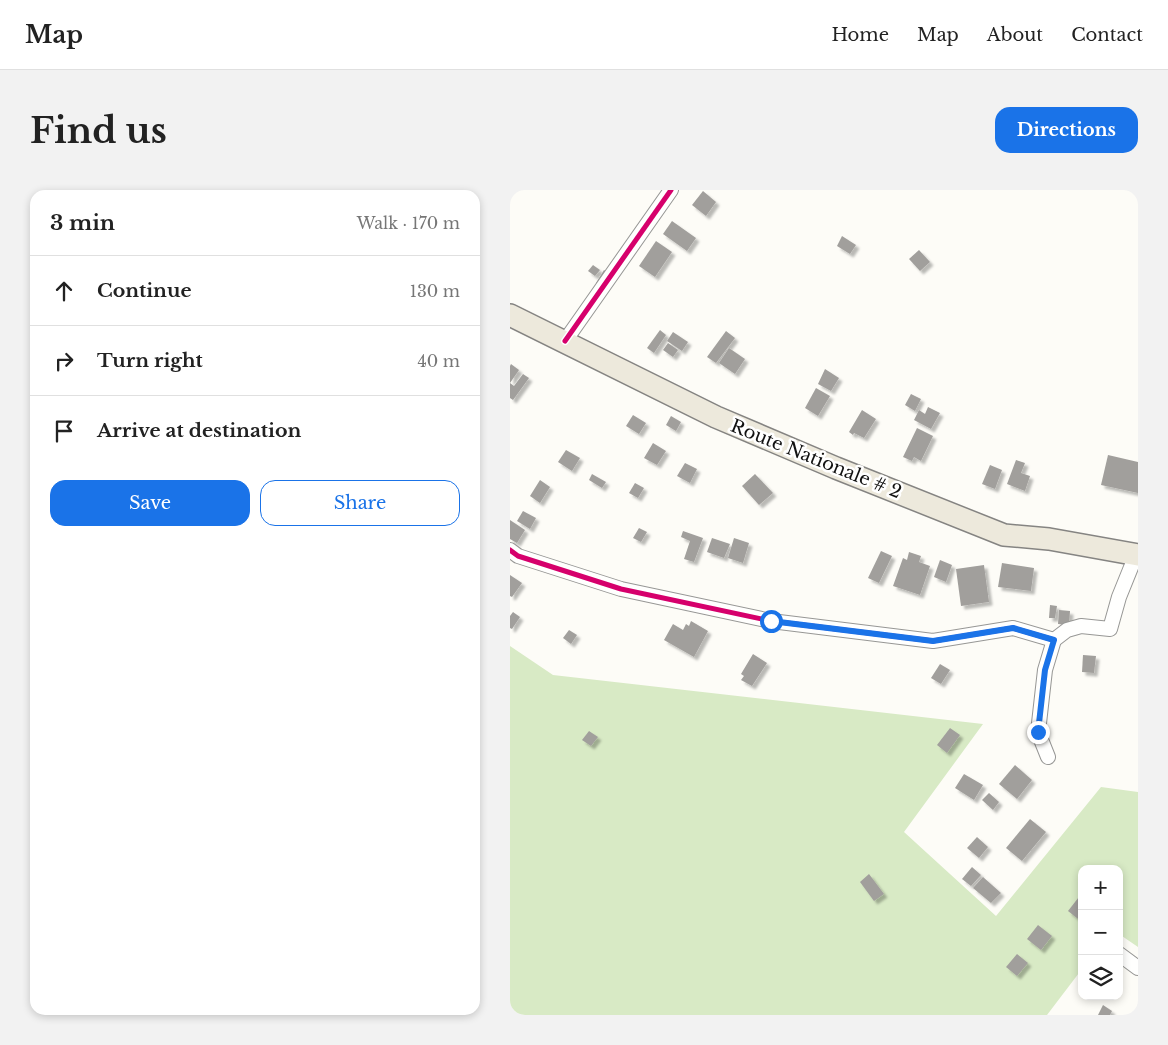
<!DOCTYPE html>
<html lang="en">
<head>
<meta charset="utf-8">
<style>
  body { margin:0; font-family:"Libre Baskerville",serif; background:#f2f2f2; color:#222 }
  .controls { position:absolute; right:15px; bottom:15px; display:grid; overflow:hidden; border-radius:10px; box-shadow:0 2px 8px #0003 }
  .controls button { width:45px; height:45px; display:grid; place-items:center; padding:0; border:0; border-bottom:1px solid #e0e0e0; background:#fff; color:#222; font:25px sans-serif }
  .stop { position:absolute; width:15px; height:15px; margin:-11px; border:4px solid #1a73e8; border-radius:50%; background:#fff }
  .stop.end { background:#1a73e8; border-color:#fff; box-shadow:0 1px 5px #0008 }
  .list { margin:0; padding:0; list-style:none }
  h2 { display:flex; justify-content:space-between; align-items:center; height:65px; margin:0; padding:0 20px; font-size:21px }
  h2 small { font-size:16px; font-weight:400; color:#767676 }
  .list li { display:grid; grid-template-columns:32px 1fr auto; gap:15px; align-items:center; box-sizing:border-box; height:70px; padding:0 20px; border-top:1px solid #e0e0e0 }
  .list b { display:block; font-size:19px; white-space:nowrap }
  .list em { font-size:16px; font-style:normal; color:#767676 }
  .actions { display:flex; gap:10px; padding:15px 20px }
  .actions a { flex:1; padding:11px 0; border:1px solid #1a73e8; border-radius:15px; text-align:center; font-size:18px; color:#1a73e8 }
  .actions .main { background:#1a73e8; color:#fff }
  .icon { flex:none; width:28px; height:28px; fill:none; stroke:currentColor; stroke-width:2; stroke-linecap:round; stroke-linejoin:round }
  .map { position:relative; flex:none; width:628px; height:825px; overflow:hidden; border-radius:15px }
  header { display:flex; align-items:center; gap:30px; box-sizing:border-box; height:70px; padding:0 25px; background:#fff; border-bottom:1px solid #e0e0e0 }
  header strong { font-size:24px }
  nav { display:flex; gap:28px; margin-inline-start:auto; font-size:18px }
  .intro { display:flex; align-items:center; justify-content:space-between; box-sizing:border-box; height:120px; padding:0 30px }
  h1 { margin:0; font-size:35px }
  .button { padding:12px 22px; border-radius:15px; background:#1a73e8; color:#fff; font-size:18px; font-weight:700 }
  main { display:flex; gap:30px; padding:0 30px }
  aside { flex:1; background:#fff; border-radius:15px; box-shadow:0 2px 8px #0003 }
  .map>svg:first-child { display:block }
</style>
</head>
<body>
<header>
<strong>Map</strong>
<nav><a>Home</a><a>Map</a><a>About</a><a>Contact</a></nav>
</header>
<div class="intro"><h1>Find us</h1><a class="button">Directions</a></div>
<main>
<aside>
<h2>3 min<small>Walk · 170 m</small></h2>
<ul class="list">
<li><svg class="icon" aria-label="ahead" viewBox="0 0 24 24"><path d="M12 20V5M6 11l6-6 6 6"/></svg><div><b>Continue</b></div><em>130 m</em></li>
<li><svg class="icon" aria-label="right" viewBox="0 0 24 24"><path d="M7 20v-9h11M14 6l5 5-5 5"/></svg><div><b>Turn right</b></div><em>40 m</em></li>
<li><svg class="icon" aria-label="arrive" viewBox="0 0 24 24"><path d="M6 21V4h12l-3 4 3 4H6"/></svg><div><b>Arrive at destination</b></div></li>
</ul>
<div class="actions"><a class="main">Save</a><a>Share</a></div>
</aside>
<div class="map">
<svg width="628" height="825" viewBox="0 0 628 825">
  <defs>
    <filter id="shadow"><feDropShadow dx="3.5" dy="3.5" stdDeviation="1" flood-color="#0004"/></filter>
  </defs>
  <rect width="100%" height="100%" fill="#fdfcf7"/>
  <polygon fill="#d8eac5" points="0,456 43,485 473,534 394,642 486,726 591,597 628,602 628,757 609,744 609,679 572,679 572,779 537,825 0,825"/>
  <g fill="#a19f9c" filter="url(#shadow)">
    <polygon points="193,1 206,12 196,26 182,15"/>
    <polygon points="162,31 186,48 177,61 153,44"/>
    <polygon points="332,46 346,55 340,64 327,56"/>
    <polygon points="146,51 162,62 145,87 129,76"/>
    <polygon points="409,60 420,72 410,81 399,69"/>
    <polygon points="83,75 90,80 85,86 78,81"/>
    <polygon points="94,80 100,84 92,97 86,93"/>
    <polygon points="150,140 156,145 144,163 137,158"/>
    <polygon points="216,141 225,148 206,173 197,167"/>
    <polygon points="163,142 178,152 172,161 157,151"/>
    <polygon points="158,153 168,160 163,167 153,160"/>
    <polygon points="219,158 235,169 225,184 209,173"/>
    <polygon points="1,174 9,180 0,193 0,176"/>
    <polygon points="315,179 329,188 321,201 308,194"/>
    <polygon points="13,184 19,188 3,210 0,208 0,193 4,196"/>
    <polygon points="306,198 320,206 308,226 295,218"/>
    <polygon points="401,204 411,209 405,221 395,215"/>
    <polygon points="418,217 430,223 421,239 404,230 409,220 415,224"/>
    <polygon points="352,220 366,229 354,248 344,243 343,245 339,242"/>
    <polygon points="123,225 136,233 129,244 116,236"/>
    <polygon points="161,226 171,232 166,241 156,235"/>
    <polygon points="407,238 423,246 411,271 404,267 402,271 393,267"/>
    <polygon points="143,253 156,261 147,275 134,268"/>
    <polygon points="56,260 70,268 62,281 48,272"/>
    <polygon points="598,265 628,272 628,303 591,295"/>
    <polygon points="506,270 515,273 511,283 520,286 515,301 497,294"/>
    <polygon points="175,273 187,279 180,293 167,286"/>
    <polygon points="480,275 492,280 485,299 472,294"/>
    <polygon points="82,284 96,292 92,298 79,290"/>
    <polygon points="245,284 263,303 249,315 232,296"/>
    <polygon points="30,290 40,297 30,313 20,306"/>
    <polygon points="125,293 134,298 128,308 119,303"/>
    <polygon points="13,321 26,328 20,339 7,331"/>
    <polygon points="0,330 15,340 7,353 0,349"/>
    <polygon points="129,338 137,342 131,352 123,348"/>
    <polygon points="173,341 193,348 184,372 174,369 180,351 171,347"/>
    <polygon points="202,348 220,354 214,368 197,362"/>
    <polygon points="224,348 239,353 233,373 218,368"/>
    <polygon points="371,361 382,366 369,393 358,388"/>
    <polygon points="399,362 411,366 409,372 420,376 410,405 383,396 393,368 397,370"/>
    <polygon points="430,370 442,375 436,392 424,387"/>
    <polygon points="492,373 524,378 521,401 488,397"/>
    <polygon points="474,375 479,412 451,416 446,379"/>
    <polygon points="0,385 12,393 2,407 0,406"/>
    <polygon points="540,415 547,416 545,428 539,428"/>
    <polygon points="549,420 560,421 559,435 548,434"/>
    <polygon points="3,422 10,427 2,439 0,438 0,426"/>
    <polygon points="181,431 198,441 184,467 154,450 163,434 173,440 176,434 179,436"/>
    <polygon points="59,440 67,445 61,454 53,448"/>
    <polygon points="243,464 257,473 242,496 231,490 234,486 231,484"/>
    <polygon points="573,465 586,466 584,483 572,482"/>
    <polygon points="430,474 440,480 431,494 421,488"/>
    <polygon points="440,538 450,545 437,563 427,555"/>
    <polygon points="79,541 88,547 81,556 72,550"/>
    <polygon points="505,575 522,590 507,609 489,594"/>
    <polygon points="454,584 473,595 464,610 445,598"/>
    <polygon points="479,603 489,612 483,620 472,610"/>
    <polygon points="520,629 536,642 512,671 496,658"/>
    <polygon points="467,647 478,657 469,668 457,658"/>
    <polygon points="462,677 471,685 461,696 452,689"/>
    <polygon points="359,684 374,704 364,711 350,692"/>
    <polygon points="473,687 491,703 481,713 463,698"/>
    <polygon points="572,703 572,732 558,721"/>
    <polygon points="528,735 542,746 531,760 517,749"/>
    <polygon points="507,764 518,773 507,786 496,777"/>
    <polygon points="593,815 602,821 600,825 588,825"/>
  </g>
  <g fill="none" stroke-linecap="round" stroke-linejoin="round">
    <defs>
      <g id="minor">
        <polyline points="55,151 161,0"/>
        <polyline points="0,360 8,366 111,399 261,431 423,451 503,438 544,450"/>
        <polyline points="538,567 528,542 535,480 544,450 557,440 571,436 600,439 609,407 626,365"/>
        <polyline points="609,764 628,778"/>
      </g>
      <polyline id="primary" points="0,125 206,227 326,278 494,345 539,349 628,365"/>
    </defs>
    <use href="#minor" stroke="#979795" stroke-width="16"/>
    <use href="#primary" stroke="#858482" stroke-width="24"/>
    <use href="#minor" stroke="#fffffe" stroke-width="14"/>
    <use href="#primary" stroke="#ede9dc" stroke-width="21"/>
    <defs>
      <g id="cycleway">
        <polyline points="55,151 161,0"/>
        <polyline points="0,360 8,366 111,399 261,431 423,451 503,438 544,450"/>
      </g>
    </defs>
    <use href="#cycleway" stroke="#fff" stroke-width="8"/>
    <use href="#cycleway" stroke="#d6006c" stroke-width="5"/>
  </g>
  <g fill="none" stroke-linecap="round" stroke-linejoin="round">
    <polyline stroke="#1a73e8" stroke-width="6" points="261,431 423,451 503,438 544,450 535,480 528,542"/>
  </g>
  <g text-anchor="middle" stroke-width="5" stroke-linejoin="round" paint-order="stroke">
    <g font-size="18" fill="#111" stroke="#fff">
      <text transform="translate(306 269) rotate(22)" y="6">Route Nationale # 2</text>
    </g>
  </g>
</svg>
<div class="controls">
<button>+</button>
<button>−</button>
<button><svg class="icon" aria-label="layers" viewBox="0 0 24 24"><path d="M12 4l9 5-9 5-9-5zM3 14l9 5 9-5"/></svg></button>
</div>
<div class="stop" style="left:261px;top:431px"></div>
<div class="stop end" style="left:528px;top:542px"></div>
</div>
</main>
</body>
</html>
